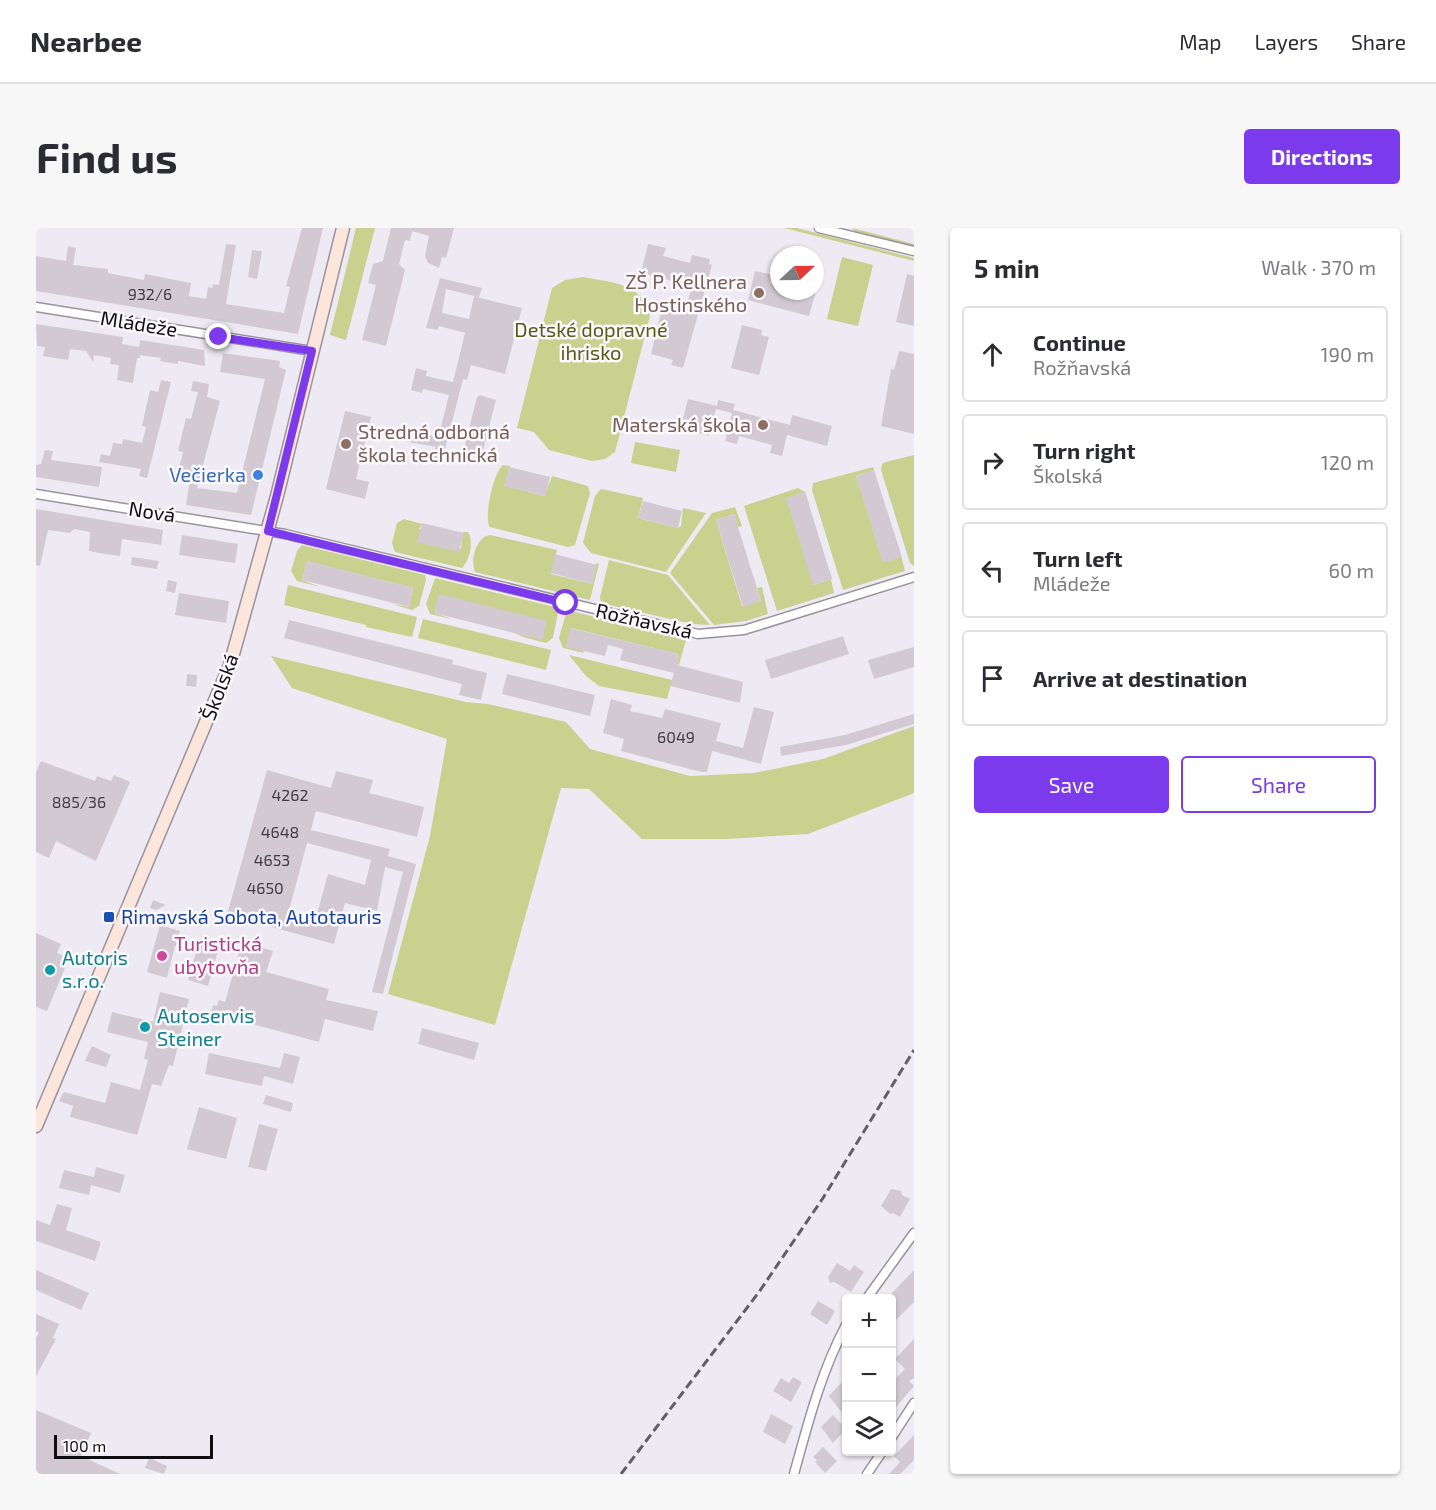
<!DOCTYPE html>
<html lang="en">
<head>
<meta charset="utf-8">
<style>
  body { margin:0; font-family:"Exo 2",sans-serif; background:#f7f7f7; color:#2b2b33 }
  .controls { position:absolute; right:18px; bottom:18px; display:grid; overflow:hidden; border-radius:6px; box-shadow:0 2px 4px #0004 }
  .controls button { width:54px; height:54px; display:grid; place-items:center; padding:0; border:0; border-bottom:2px solid #e1e1e2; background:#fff; color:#2b2b33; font:30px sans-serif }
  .compass { position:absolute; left:734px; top:18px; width:54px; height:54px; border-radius:50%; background:#fff; box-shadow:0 2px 4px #0004; rotate:68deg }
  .scale { position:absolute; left:18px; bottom:15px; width:159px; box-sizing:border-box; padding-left:6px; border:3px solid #0e0d10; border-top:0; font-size:16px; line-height:21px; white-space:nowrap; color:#0e0d10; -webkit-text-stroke:4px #fbf8fe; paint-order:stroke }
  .stop { position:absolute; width:18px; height:18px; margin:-14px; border:4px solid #7c3aed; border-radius:50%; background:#fff }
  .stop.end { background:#7c3aed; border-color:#fff; box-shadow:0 2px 6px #0008 }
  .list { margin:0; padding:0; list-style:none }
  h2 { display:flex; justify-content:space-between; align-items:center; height:78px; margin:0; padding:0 24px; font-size:26px }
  h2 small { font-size:20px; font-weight:400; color:#7c7c81 }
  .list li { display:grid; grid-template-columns:39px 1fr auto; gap:18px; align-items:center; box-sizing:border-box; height:96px; margin:0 12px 12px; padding:0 12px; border:2px solid #e1e1e2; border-radius:6px }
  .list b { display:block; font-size:22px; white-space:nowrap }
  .list p { margin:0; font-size:20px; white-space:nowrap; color:#7c7c81 }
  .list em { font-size:20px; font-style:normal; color:#7c7c81 }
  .actions { display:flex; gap:12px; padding:18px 24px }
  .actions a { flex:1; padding:14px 0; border:2px solid #7c3aed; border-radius:6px; text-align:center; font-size:21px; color:#7c3aed }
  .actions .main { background:#7c3aed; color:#fff }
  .icon { flex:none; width:33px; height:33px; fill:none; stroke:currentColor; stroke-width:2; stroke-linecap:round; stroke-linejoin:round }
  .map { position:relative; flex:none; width:878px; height:1246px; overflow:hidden; border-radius:6px }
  header { display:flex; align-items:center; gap:36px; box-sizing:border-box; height:84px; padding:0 30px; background:#fff; border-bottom:2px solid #e1e1e2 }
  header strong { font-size:28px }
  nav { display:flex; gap:33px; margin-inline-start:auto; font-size:21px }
  .intro { display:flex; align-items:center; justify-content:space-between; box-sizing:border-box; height:144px; padding:0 36px }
  h1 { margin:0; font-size:42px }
  .button { padding:15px 27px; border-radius:6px; background:#7c3aed; color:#fff; font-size:21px; font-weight:700 }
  main { display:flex; gap:36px; padding:0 36px }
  aside { flex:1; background:#fff; border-radius:6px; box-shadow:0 2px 4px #0004 }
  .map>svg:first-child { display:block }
</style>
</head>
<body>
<header>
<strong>Nearbee</strong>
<nav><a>Map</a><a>Layers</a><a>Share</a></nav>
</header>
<div class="intro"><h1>Find us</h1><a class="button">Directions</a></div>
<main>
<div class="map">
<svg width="878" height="1246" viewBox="0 0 878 1246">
  <rect width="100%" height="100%" fill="#eeeaf4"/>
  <g fill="#c8d18d">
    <polygon points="320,0 339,0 310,112 294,107"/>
    <polygon points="748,0 761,0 878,30 878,33"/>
    <polygon points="816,0 878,16 878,18 819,3"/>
    <polygon points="806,29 837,37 822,98 791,91"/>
    <path d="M547 49C576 55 606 54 614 88L579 224 569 231 556 233 513 222 498 204 481 200 516 60 529 52Z"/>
    <polygon points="599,214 644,222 640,244 595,235"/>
    <polygon points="878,227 878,338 874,335 845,242 846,236 850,234"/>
    <path d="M467 237 474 238 469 258 509 268 516 248 552 258 554 265 539 317 532 319 454 299C447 291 458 243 467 237Z"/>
    <polygon points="837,239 843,254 838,242 820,248 847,334 862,316 869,343 807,362 776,262 777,255"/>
    <polygon points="762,260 769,264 773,276 777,357 796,351 792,338 798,365 741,383 708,278"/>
    <polygon points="565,261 607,270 602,290 642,300 645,298 647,280 670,285 630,344 555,325 547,315 559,268"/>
    <polygon points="699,279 706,298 702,299 698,286 680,292 706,378 725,373 721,360 726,359 732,386 710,393 678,397 634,345 676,285"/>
    <path d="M368 291 386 296 383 301 425 321 427 304H432C438 314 434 332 426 340L359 324 356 315 361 295Z"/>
    <path d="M454 307 521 322 515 346 556 356 560 335 563 336 554 372 439 344C434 332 440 309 454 307Z"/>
    <polygon points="266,317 389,347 390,352 383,378 376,382 355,376 373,379 377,360 271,333 266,352 284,359 261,353 255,343 261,323"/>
    <polygon points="573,332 632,347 674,397 656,396 565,375 564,369"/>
    <polygon points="399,350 523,380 517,410 510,415 487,409 403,367 399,385 416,391 394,386 390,376"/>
    <polygon points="252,357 381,389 376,409 330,399 330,397 248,377"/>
    <polygon points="531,382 650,412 643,437 641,436 643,426 535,400 548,425 527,420 523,410"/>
    <polygon points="387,391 515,422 510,442 382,410"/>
    <polygon points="533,427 636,452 631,471 563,458 550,448"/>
    <polygon points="235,428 430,474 452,476 530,494 554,521 654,548 718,545 787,531 878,498 878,565 772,606 691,611 606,611 553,561 525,560 459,797 352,766 394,608 411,511 256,460"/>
  </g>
  <g fill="#d3c9d2" fill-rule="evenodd">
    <polygon points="266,0 287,0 262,106 0,63 0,28 30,33 32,18 40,20 37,37 72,41 72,45 108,52 109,46 155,55 153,68 170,71 172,59 176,60 177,56 183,57 190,16 200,17 190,76 248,85 254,59 250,58"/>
    <polygon points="355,0 418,0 410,30 406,29 403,40 392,35 389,28 393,8 376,3 374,13 369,12 363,36 369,42 350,118 326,112 340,57 332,55 337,36 347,33"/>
    <polygon points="612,16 630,20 627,28 654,35 656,27 674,31 673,36 676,37 647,140 635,137 637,132 615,126 626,80 648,86 656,58 605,45"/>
    <polygon points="216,22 226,23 221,51 212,49"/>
    <polygon points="719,43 737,47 734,55 743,58 743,63 780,63 773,88 712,72"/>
    <polygon points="871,46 878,48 878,98 860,94"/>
    <path d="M404 50 446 60 443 69H440L486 80 469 146 435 137 431 152 427 151 406 233 397 231 400 219 362 212 366 197 402 210 413 167 387 161 386 165 375 162 380 140 391 143 390 148 417 154 429 105 403 98 402 102 390 100ZM410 61 438 68 433 91 406 85Z"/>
    <polygon points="0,96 87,109 86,116 103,119 104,112 168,122 169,138 142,133 142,136 129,134 124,133 125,130 104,127 104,130 101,130 97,155 81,152 83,137 74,136 75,130 58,127 57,134 50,123 34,121 32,132 7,128 9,119 1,118"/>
    <polygon points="706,97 726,102 725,107 733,109 723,147 695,140"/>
    <polygon points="863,123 878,126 878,206 845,198 855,141 858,142"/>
    <polygon points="187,125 244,133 243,139 250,142 215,287 150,277 154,252 141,249 147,224 142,223 150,190 155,191 162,164 155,163 157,153 173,156 171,169 184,173 161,260 201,265 229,151 184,144"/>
    <polygon points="125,152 135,154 111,250 103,248 105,241 63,234 65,226 74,228 77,215 86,216 87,211 106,215 110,199 106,198 114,162 122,164"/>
    <polygon points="444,167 460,172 445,230 427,225 441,169"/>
    <polygon points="652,171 681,178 682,172 699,176 697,182 754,197 756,187 796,198 791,218 751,207 746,228 734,225 736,217 703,208 701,216 689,213 696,185 680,181 673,208 662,205 663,198 646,194"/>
    <polygon points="309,183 335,189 320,251 333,254 329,271 290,261"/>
    <polygon points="9,222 17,223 15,232 66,239 63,259 0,249 0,237 5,236"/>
    <polygon points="473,239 514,249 510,268 468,258"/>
    <polygon points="838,242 866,329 847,335 820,248"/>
    <polygon points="769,264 796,351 777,357 750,270"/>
    <polygon points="607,273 646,283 642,300 602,290"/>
    <polygon points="0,281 127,302 125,317 86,311 84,328 69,326 53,323 54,304 38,301 34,305 12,302 4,338 0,337"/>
    <polygon points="698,286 725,373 707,379 680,292"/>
    <polygon points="386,295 428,305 423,324 381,314"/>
    <polygon points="146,307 202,316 199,335 143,327"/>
    <polygon points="519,326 561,337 556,356 515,345"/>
    <polygon points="96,329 123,333 121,341 95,337"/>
    <polygon points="271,333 377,360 373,379 266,352"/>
    <polygon points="132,352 141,354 139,365 130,363"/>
    <polygon points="143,365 193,373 190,395 139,387"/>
    <polygon points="403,366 511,393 506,412 398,385"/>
    <polygon points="253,392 417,432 416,436 451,445 445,472 423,467 426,456 248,410"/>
    <polygon points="534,400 643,426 641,437 707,454 704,475 634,458 638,445 584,432 587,421 572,417 569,428 530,419"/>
    <polygon points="807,408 813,426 735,451 729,432"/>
    <polygon points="878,419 878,439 838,451 832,432"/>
    <polygon points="151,446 161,447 160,459 150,458"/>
    <polygon points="471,446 559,467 554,488 466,466"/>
    <polygon points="575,471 596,477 594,483 626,490 629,481 685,495 680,513 707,520 718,479 738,484 725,536 676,523 671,544 665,544 585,523 588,511 567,505"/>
    <polygon points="878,486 878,496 875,497 810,517 745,528 744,519 809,507"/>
    <polygon points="5,533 59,553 61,548 75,553 78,547 94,554 60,633 20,613 13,630 0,624 0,544"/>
    <path d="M231 542 295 560 300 543 337 552 333 565 388 579 381 609 280 583 275 602 354 621 352 628 380 636 347 766 336 764 367 644 349 639 341 683 309 675 298 716 191 687ZM271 615 335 632 329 657 292 646 278 697 251 690Z"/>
    <polygon points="117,672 130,677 120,682 114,680"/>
    <polygon points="124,697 144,703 142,709 183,719 172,758 152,752 160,724 139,718 131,750 111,744"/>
    <polygon points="0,705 25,716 21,725 33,730 11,783 0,779"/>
    <polygon points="206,714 237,723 230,744 293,761 290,772 342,783 337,803 289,791 283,814 175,785 177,777 181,778 183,772 189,774"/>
    <polygon points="124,764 153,771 137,838 133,837 125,858 116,856 101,907 34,889 37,878 23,873 28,864 69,875 75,854 104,862 112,832 108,831 112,814 71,804 76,784 117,794"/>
    <polygon points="386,800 443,815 438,832 382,816"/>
    <polygon points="56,818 75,827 70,839 49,833"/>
    <polygon points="173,825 244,840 248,825 264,829 257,856 228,848 226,858 169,846"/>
    <polygon points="230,867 257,875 255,884 227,876"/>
    <polygon points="163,879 201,890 190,931 151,921"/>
    <polygon points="223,896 242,901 230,943 212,939"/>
    <polygon points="60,939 89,947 84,965 55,957 53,967 23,960 28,942 58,949"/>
    <polygon points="855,961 865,963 866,967 874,971 864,989 857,985 854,986 845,978"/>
    <polygon points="21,976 36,980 30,1002 65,1014 59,1033 0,1013 0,992 14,997"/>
    <polygon points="801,1035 814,1043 818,1037 828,1044 815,1064 798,1054 794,1055 792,1049"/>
    <polygon points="0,1042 53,1065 45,1082 0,1062"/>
    <polygon points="878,1042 878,1074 855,1097 855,1066"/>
    <polygon points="782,1073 799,1083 791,1097 774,1086"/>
    <polygon points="0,1086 23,1096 17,1110 20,1111 0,1148 0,1110 3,1104 0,1103"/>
    <polygon points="878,1111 878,1150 873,1153 878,1158 855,1185 855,1155 869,1141 859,1131"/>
    <polygon points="757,1149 766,1154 755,1174 737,1163 745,1150 753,1155"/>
    <polygon points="810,1150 810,1180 806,1185 793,1168"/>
    <polygon points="0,1182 55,1205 45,1228 84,1246 0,1246"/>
    <polygon points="735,1186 757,1198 749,1216 727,1204"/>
    <polygon points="797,1187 810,1201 797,1215 785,1199"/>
    <polygon points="878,1207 878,1232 864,1246 853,1246 864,1234 858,1228"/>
    <polygon points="787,1219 801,1233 789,1245 779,1234 781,1232 777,1229"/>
    <polygon points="113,1230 131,1238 128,1246 109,1240"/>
  </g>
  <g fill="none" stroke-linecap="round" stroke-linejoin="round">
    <defs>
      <g id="street">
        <polyline points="783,0 878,23"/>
        <polyline points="0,79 276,123"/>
        <polyline points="0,266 249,306 662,406 708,402 878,349"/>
        <polyline points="831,1070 878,1005"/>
        <polyline points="856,1209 878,1175"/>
        <path d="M758 1246C772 1195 785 1144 810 1097"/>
        <polyline points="831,1246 846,1224"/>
      </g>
      <polyline id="secondary" points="0,898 194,437 241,268 307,0"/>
    </defs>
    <use href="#street" stroke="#98939d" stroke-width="11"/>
    <use href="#secondary" stroke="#98939d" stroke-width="15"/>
    <use href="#street" stroke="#fff" stroke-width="8"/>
    <use href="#secondary" stroke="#fce5db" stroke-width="12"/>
    <polyline stroke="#615f65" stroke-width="3" stroke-dasharray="9 4.5" stroke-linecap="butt" points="585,1246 723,1064 787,970 878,822"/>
  </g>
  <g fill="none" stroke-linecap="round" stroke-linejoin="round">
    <polyline stroke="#7c3aed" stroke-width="8" points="183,109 276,123 232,303 530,375"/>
  </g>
  <g fill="#8d6e63" stroke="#fbf8fe" stroke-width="2">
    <circle cx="723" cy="65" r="6"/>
    <circle cx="727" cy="197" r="6"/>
    <circle cx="310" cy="216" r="6"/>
  </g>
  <circle fill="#3f7fe0" stroke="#fbf8fe" stroke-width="2" cx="222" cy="247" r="6"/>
  <rect fill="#1a4fb4" stroke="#fbf8fe" stroke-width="2" x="67" y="683" width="12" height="12" rx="3"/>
  <circle fill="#d1479c" stroke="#fbf8fe" stroke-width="2" cx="126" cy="728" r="6"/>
  <g fill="#0f9aa8" stroke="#fbf8fe" stroke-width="2">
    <circle cx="14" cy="742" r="6"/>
    <circle cx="109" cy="799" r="6"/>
  </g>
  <g text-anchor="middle" stroke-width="5" stroke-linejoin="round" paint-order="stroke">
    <g font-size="16" fill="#3f3c40">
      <text x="114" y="72">932/6</text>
      <text x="640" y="515">6049</text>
      <text x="254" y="573">4262</text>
      <text x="43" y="580">885/36</text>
      <text x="244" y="610">4648</text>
      <text x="236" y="638">4653</text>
      <text x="229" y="666">4650</text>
    </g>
    <g font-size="20" fill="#785e54" stroke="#fbf8fe" text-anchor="end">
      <text x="711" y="61">ZŠ P. Kellnera<tspan x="711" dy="23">Hostinského</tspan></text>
      <text x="715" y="204">Materská škola</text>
      <text x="322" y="211" text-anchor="start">Stredná odborná<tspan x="322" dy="23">škola technická</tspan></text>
    </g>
    <g font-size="20" fill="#0e0d10" stroke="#fbf8fe">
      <text transform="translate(103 96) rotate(9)" y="7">Mládeže</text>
      <text transform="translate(116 284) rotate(9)" y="7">Nová</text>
      <text transform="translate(608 393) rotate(13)" y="7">Rožňavská</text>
      <text transform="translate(184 459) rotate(-69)" y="7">Školská</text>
    </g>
    <g font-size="20" fill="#565c15" stroke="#fbf8fe">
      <text x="555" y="109">Detské dopravné<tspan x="555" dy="23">ihrisko</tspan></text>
    </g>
    <g font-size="20" fill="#366cbe" stroke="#fbf8fe" text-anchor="end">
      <text x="210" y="254">Večierka</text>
    </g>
    <g font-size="20" fill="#164399" stroke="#fbf8fe" text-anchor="start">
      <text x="85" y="696">Rimavská Sobota, Autotauris</text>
    </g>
    <g font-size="20" fill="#b23c85" stroke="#fbf8fe" text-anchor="start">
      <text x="138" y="723">Turistická<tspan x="138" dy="23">ubytovňa</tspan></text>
    </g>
    <g font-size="20" fill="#0d838f" stroke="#fbf8fe" text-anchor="start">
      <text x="26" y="737">Autoris<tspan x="26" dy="23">s.r.o.</tspan></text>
      <text x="121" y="795">Autoservis<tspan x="121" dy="23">Steiner</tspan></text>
    </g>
  </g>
</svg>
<div class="controls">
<button>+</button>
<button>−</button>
<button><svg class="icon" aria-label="layers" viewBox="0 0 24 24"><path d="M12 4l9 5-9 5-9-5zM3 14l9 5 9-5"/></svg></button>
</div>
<svg class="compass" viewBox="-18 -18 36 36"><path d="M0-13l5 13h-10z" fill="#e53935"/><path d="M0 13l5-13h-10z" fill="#7c7c81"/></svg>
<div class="scale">100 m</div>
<div class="stop" style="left:530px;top:375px"></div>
<div class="stop end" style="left:183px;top:109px"></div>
</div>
<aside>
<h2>5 min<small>Walk · 370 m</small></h2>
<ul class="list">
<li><svg class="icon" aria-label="ahead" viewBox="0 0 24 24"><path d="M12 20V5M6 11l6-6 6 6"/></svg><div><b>Continue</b><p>Rožňavská</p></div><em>190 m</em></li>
<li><svg class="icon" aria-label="right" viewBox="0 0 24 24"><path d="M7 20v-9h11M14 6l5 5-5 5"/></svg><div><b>Turn right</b><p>Školská</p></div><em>120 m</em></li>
<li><svg class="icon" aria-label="left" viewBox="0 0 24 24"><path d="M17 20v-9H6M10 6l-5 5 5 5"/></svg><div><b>Turn left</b><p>Mládeže</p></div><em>60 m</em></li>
<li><svg class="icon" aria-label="arrive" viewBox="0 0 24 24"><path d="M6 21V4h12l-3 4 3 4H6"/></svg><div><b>Arrive at destination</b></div></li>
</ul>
<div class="actions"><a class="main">Save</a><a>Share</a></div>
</aside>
</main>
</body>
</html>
